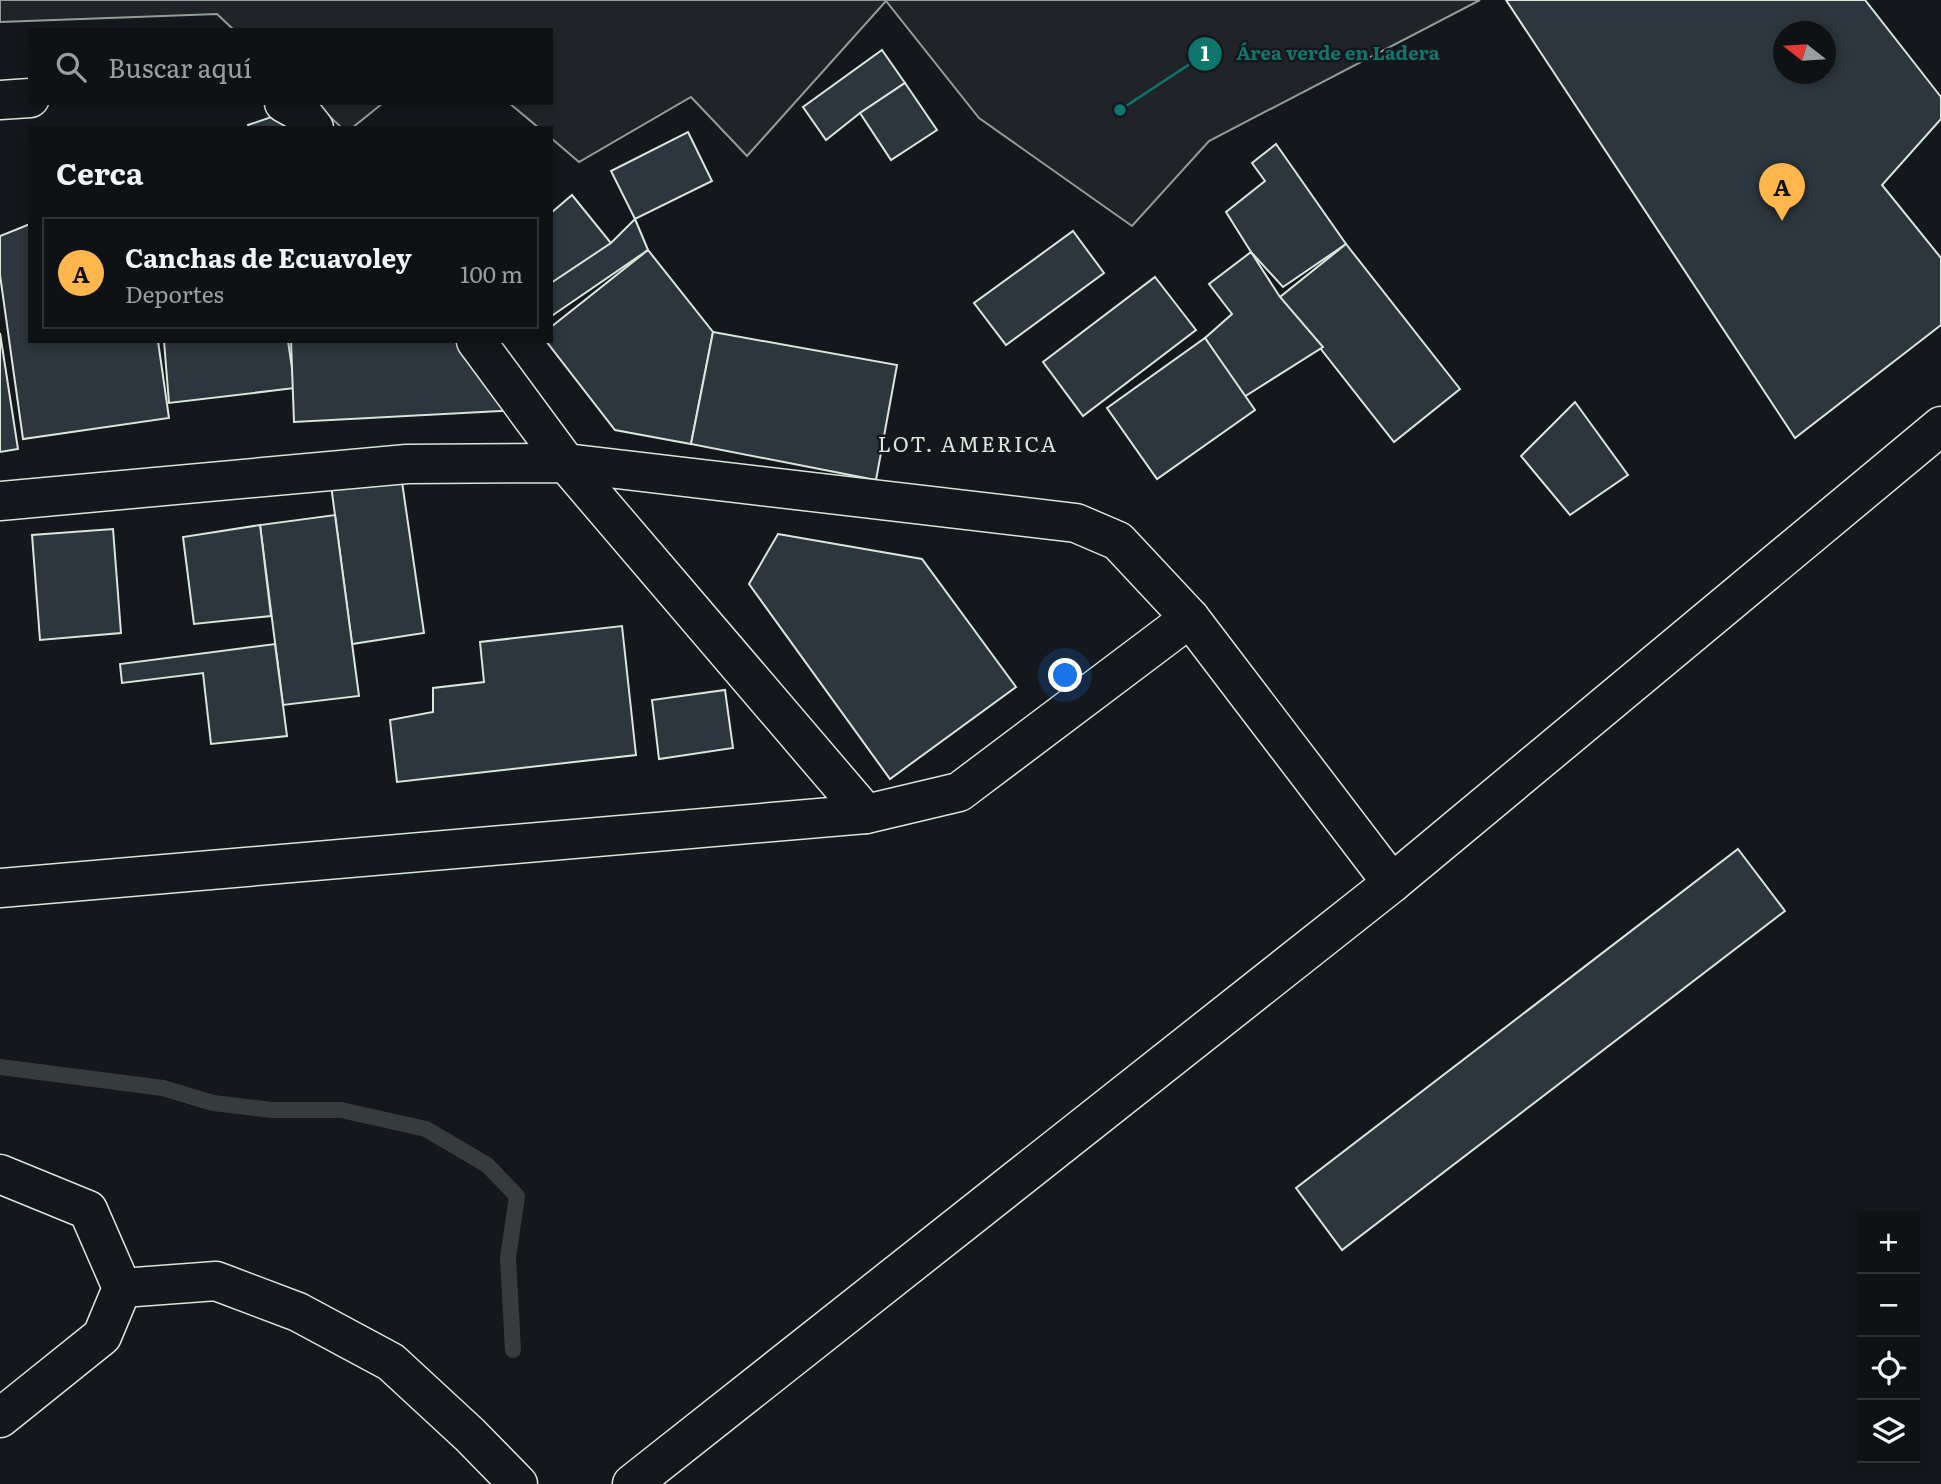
<!DOCTYPE html>
<html lang="es">
<head>
<meta charset="utf-8">
<style>
  body { margin:0; font-family:Literata,serif; background:#181b1e; color:#f1f3f6 }
  .controls { position:absolute; right:21px; bottom:21px; display:grid; overflow:hidden; border-radius:0px; box-shadow:0 4px 10px #0003 }
  .controls button { width:63px; height:63px; display:grid; place-items:center; padding:0; border:0; border-bottom:2px solid #2f3234; background:#0f1215; color:#f1f3f6; font:35px sans-serif }
  .compass { position:absolute; left:1773px; top:21px; width:63px; height:63px; border-radius:50%; background:#0f1215; box-shadow:0 4px 10px #0003; rotate:287deg }
  .you { position:absolute; left:1066px; top:676px; width:24px; height:24px; margin:-18px; border:5px solid #fff; border-radius:50%; background:#1a73e8; box-shadow:0 0 0 10px #1a73e833 }
  .badge { display:grid; place-items:center; width:46px; height:46px; border-radius:50%; background:#ffb74d; color:#111; font-size:23px; font-weight:700 }
  .pin { position:absolute; translate:-50% -58px; filter:drop-shadow(0 2px 4px #0008) }
  .pin::after { content:''; position:absolute; top:37px; width:24px; height:21px; background:inherit; clip-path:polygon(0 0,100% 0,50% 100%) }
  .list { margin:0; padding:0; list-style:none }
  h2 { display:flex; justify-content:space-between; align-items:center; height:91px; margin:0; padding:0 28px; font-size:30px }
  h2 small { font-size:23px; font-weight:400; color:#9b9ea0 }
  .list li { display:grid; grid-template-columns:46px 1fr auto; gap:21px; align-items:center; box-sizing:border-box; height:112px; margin:0 14px 14px; padding:0 14px; border:2px solid #2f3234; border-radius:0px }
  .list b { display:block; font-size:26px; white-space:nowrap }
  .list p { margin:0; font-size:23px; white-space:nowrap; color:#9b9ea0 }
  .list em { font-size:23px; font-style:normal; color:#9b9ea0 }
  .icon { flex:none; width:38px; height:38px; fill:none; stroke:currentColor; stroke-width:2; stroke-linecap:round; stroke-linejoin:round }
  .map { position:relative; flex:none; width:1941px; height:1484px; overflow:hidden }
  .search { position:absolute; background:#0f1215; box-shadow:0 4px 10px #0003; left:28px; top:28px; width:525px; height:77px; display:flex; align-items:center; gap:18px; box-sizing:border-box; padding:0 24px; border-radius:0px; color:#9b9ea0; font-size:26px }
  .panel { position:absolute; background:#0f1215; box-shadow:0 4px 10px #0003; left:28px; top:126px; width:525px; height:217px; border-radius:0px }
  .map>svg:first-child { display:block }
</style>
</head>
<body>
<div class="map">
<svg width="1941" height="1484" viewBox="0 0 1941 1484">
  <rect width="100%" height="100%" fill="#14181c"/>
  <g fill="#202428" stroke="#939e99" stroke-width="2">
    <polygon points="0,0 1480,0 1209,141 1132,226 979,118 886,1 747,156 691,97 579,162 551,138 551,128 539,128 509,103 551,103 551,30 234,30 217,14 0,22"/>
    <polygon points="315,103 383,103 352,128 342,128"/>
  </g>
  <g fill="none" stroke-linecap="round" stroke-linejoin="round">
    <polyline stroke="#363b3e" stroke-width="16" points="0,1067 163,1088 213,1103 272,1110 341,1110 426,1129 487,1165 517,1196 508,1258 513,1350"/>
  </g>
  <g fill="#2c363c" stroke="#d8e6dc" stroke-width="2" fill-rule="evenodd">
    <path d="M1506 0H1865L1941 97V119L1882 185 1941 258V325L1795 438ZM1784 32H1826V74H1784Z"/>
    <polygon points="882,50 905,83 860,113 826,140 803,107"/>
    <polygon points="905,83 937,130 891,160 860,113"/>
    <polygon points="289,111 295,128 249,128 248,125"/>
    <polygon points="688,132 712,181 635,219 611,171"/>
    <polygon points="1276,144 1346,244 1283,287 1251,252 1226,212 1265,181 1252,163"/>
    <polygon points="572,195 611,243 551,293 551,213"/>
    <polygon points="635,219 648,250 553,315 551,313 551,283 611,243"/>
    <polygon points="30,224 30,341 158,341 169,418 23,439 0,275 0,236"/>
    <polygon points="1073,231 1104,273 1006,345 974,303"/>
    <polygon points="1346,244 1460,389 1394,442 1280,297"/>
    <polygon points="648,250 713,332 691,444 615,430 546,341 551,341 551,327"/>
    <polygon points="1251,252 1280,297 1323,347 1244,397 1205,338 1232,314 1209,284"/>
    <polygon points="1155,277 1196,330 1083,416 1043,362"/>
    <polygon points="713,332 897,365 876,480 691,444"/>
    <polygon points="0,333 18,449 0,452"/>
    <polygon points="1205,338 1255,410 1157,479 1107,408"/>
    <polygon points="164,341 288,341 295,388 169,403"/>
    <polygon points="291,341 455,341 518,410 294,422"/>
    <polygon points="1575,402 1628,475 1570,515 1521,456"/>
    <polygon points="401,475 424,633 352,644 331,485"/>
    <polygon points="335,515 359,696 283,705 260,525"/>
    <polygon points="260,525 271,616 194,624 183,537"/>
    <polygon points="113,529 121,633 40,640 32,535"/>
    <polygon points="778,534 922,559 1016,687 890,779 749,584"/>
    <polygon points="622,626 636,755 397,782 390,720 433,712 433,688 484,682 480,642"/>
    <polygon points="275,644 287,736 211,744 203,673 122,683 120,664"/>
    <polygon points="725,690 733,748 659,759 652,700"/>
    <polygon points="1738,849 1785,911 1342,1250 1296,1188"/>
  </g>
  <g fill="none" stroke-linecap="round" stroke-linejoin="round">
    <defs>
      <g id="minor">
        <polyline points="0,100 30,98"/>
        <polyline points="284,103 302,113 314,128"/>
        <polyline points="476,341 566,463 866,814"/>
        <polyline points="0,501 407,464 566,463 1076,523 1118,541 1190,618 1392,883 1941,426"/>
        <polyline points="0,888 866,814 959,792 1190,618"/>
        <polyline points="0,1174 88,1210 122,1288 102,1336 0,1418"/>
        <polyline points="122,1288 216,1281 298,1312 391,1362 470,1435 518,1484"/>
        <polyline points="632,1484 1392,883"/>
      </g>
    </defs>
    <use href="#minor" stroke="#d8e6dc" stroke-width="41"/>
    <use href="#minor" stroke="#14181c" stroke-width="38"/>
  </g>
  <g text-anchor="middle" stroke-width="5" stroke-linejoin="round" paint-order="stroke">
    <g font-size="21" letter-spacing="2" fill="#d8e6dc" stroke="#14181c">
      <text x="968" y="452">LOT. AMERICA</text>
    </g>
  </g>
  <path fill="none" stroke="#0f766e" stroke-width="2.5" d="M1120 110L1205 54"/>
  <g fill="#0f766e" stroke="#14181c" stroke-width="2.5">
    <circle cx="1120" cy="110" r="7"/>
    <circle cx="1205" cy="54" r="18"/>
  </g>
  <g font-size="21" text-anchor="middle" font-weight="bold" fill="#fff">
    <text x="1205" y="61">1</text>
  </g>
  <g font-size="19" text-anchor="middle" font-weight="bold" fill="#0f766e" stroke="#14181c" stroke-width="5" stroke-linejoin="round" paint-order="stroke">
    <text x="1338" y="60">Área verde en Ladera</text>
  </g>
</svg>
<div class="controls">
<button>+</button>
<button>−</button>
<button><svg class="icon" aria-label="locate" viewBox="0 0 24 24"><circle cx="12" cy="12" r="6"/><path d="M12 2v4M12 18v4M2 12h4M18 12h4"/></svg></button>
<button><svg class="icon" aria-label="layers" viewBox="0 0 24 24"><path d="M12 4l9 5-9 5-9-5zM3 14l9 5 9-5"/></svg></button>
</div>
<svg class="compass" viewBox="-18 -18 36 36"><path d="M0-13l5 13h-10z" fill="#e53935"/><path d="M0 13l5-13h-10z" fill="#9b9ea0"/></svg>
<div class="you"></div>
<div class="pin badge" style="left:1782px;top:221px">A</div>
<div class="search"><svg class="icon" aria-label="search" viewBox="0 0 24 24"><circle cx="10" cy="10" r="6"/><path d="M15 15l6 6"/></svg>Buscar aquí</div>
<section class="panel">
<h2>Cerca<small></small></h2>
<ul class="list">
<li><span class="badge">A</span><div><b>Canchas de Ecuavoley</b><p>Deportes</p></div><em>100 m</em></li>
</ul>
</section>
</div>
</body>
</html>
